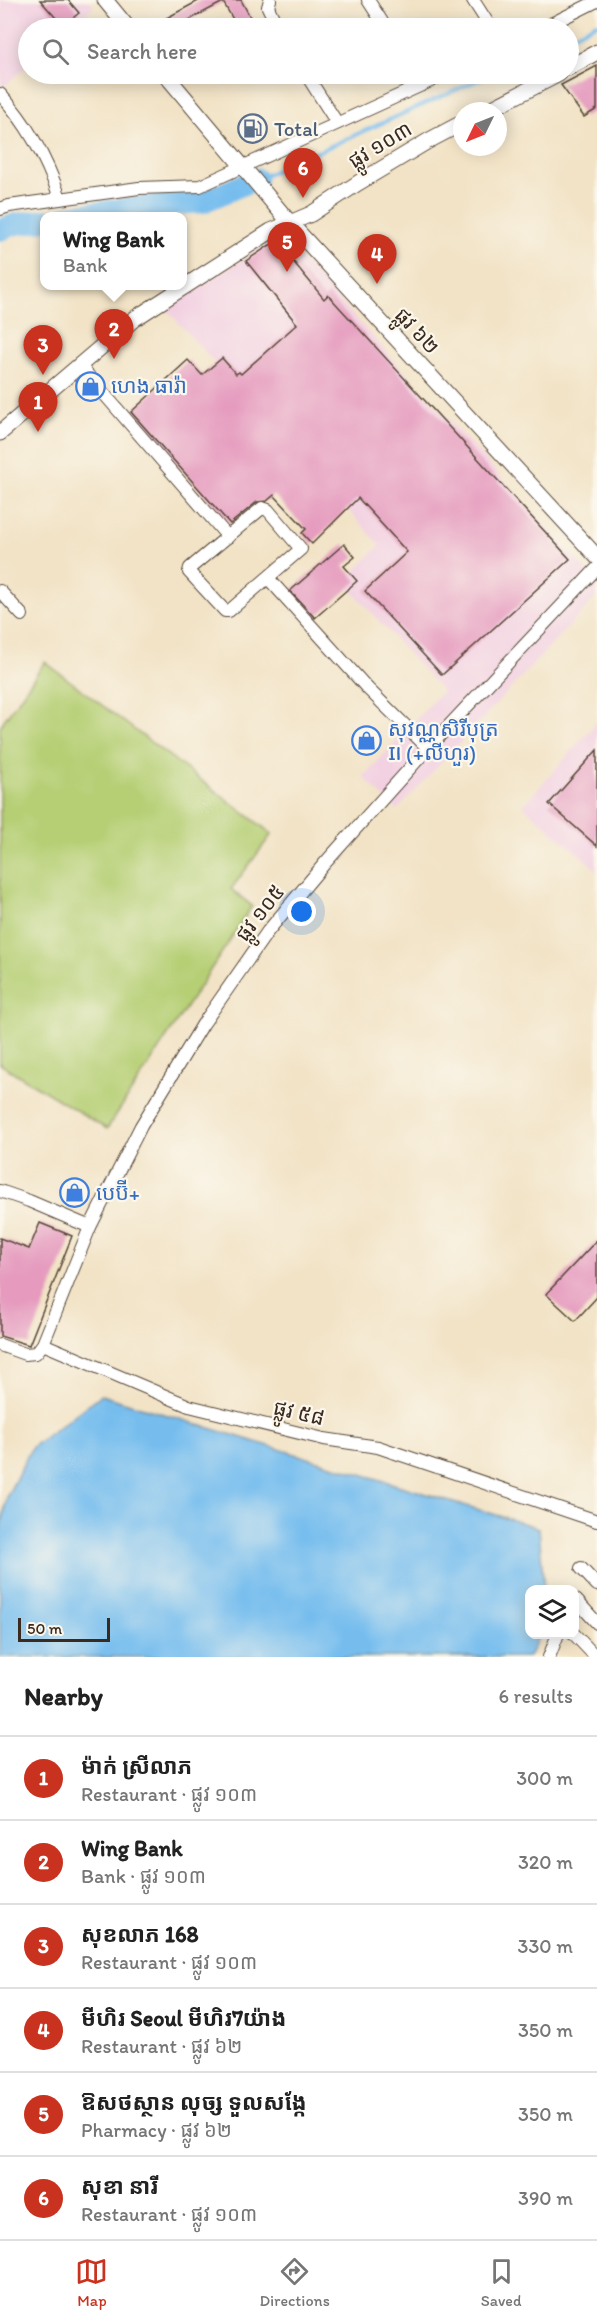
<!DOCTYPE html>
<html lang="en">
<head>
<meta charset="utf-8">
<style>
  body { margin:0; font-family:Itim,"Noto Sans Khmer",sans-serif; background:#f2f2f2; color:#222 }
  .controls { position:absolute; right:18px; bottom:18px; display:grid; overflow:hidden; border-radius:12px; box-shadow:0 3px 15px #0003 }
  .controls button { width:54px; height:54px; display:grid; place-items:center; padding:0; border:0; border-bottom:2px solid #e0e0e0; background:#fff; color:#222; font:30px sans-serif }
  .compass { position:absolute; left:453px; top:102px; width:54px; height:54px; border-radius:50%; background:#fff; box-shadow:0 3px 15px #0003; rotate:227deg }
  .scale { position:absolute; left:18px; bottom:15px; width:92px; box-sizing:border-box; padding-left:6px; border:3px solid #3b2a1e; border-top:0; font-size:16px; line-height:21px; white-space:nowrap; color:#3b2a1e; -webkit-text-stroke:4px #fbf7ec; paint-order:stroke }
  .you { position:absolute; left:302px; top:912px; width:21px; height:21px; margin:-15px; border:4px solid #fff; border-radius:50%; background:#1a73e8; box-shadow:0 0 0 9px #1a73e833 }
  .badge { display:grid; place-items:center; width:39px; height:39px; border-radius:50%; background:#c8321e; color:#fff; font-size:20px; font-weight:700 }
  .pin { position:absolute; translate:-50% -50px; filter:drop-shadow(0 2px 3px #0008) }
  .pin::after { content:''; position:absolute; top:32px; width:21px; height:18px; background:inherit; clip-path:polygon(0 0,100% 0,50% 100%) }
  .popup { position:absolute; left:40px; top:212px; width:147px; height:78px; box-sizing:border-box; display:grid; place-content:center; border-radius:12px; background:#fff; filter:drop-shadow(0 2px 4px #0005); font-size:20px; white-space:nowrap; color:#767676 }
  .popup b { font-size:22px; color:#222 }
  .popup::after { content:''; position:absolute; left:50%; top:100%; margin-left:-12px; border:12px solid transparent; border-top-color:#fff }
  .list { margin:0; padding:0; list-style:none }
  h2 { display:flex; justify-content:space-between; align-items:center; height:78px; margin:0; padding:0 24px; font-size:26px }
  h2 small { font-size:20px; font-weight:400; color:#767676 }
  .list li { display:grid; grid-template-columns:39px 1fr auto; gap:18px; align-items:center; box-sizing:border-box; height:84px; padding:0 24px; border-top:2px solid #e0e0e0 }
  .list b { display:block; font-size:22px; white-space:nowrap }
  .list p { margin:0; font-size:20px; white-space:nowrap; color:#767676 }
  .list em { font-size:20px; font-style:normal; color:#767676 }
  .icon { flex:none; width:33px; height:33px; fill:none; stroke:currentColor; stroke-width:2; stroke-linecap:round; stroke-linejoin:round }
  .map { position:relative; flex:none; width:597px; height:1657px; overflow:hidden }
  .search { position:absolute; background:#fff; box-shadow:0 3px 15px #0003; left:18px; right:18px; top:18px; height:66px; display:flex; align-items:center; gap:15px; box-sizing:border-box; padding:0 21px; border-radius:33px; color:#767676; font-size:22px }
  .sheet { height:582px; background:#fff }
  nav { display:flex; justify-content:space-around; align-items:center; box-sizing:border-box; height:84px; border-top:2px solid #e0e0e0; background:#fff; font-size:16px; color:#767676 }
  nav a { display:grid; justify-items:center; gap:3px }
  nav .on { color:#c8321e }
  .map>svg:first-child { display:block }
</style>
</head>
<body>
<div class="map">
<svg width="597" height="1657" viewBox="0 0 597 1657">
  <rect width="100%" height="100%" fill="#fbf7ec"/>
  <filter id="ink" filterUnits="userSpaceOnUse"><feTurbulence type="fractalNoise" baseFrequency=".0167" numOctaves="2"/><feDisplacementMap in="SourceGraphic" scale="12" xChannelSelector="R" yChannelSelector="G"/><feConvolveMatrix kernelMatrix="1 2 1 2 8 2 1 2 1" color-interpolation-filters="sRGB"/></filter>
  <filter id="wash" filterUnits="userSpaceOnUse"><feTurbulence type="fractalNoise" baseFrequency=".008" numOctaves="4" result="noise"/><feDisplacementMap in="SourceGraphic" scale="24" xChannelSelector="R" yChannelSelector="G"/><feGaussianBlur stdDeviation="1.35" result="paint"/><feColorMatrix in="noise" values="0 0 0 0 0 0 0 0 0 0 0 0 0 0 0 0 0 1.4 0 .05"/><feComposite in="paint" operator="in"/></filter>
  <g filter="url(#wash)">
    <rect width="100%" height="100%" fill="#f2e3c6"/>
    <g fill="#f2cfe1">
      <polygon points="0,0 89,0 94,6 69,28 28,28 28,65 1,89"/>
      <polygon points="285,241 597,582 597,596 397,810 363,777 442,691 344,582 380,545 166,309 269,242"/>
      <polygon points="597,722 597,870 523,806"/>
    </g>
    <polygon fill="#b6cf74" stroke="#787c49" stroke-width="1.5" points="45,662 272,834 231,889 252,906 107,1129 0,1064 0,726"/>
    <polygon fill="#76bdee" stroke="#587486" stroke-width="1.5" points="101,1395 539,1528 544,1589 530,1590 530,1634 539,1635 529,1657 0,1657 0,1534 7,1496 32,1447"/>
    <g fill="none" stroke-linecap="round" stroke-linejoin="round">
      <g stroke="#76bdee" stroke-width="4">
        <polyline points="568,38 597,23"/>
        <polyline points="259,178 492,74"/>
      </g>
      <g stroke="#76bdee" stroke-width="22">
        <polyline points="69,216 141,207 203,202 256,179"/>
        <polyline points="0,230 16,224 45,220"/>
      </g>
    </g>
    <g id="blocks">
      <g fill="#e59abe">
        <polygon points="40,0 68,0 79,13 63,26"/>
        <polygon points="200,0 241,0 256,28 238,28 223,2 174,28 148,28"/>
        <polygon points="597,66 597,109 584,117 561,85"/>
        <polygon points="278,243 324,299 328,295 570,559 442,675 365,591 407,552 358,498 312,544 302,533 306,529 274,495 267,501 257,502 230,524 131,412 188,360 202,375 222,358 236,374 239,372 241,374 297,324 246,261 270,245"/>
        <polygon points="344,544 355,557 344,566 357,581 315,618 290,591"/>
        <polygon points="597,750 597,846 549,804"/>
        <polygon points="40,1223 72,1236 29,1345 0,1336 0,1238 29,1249"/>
        <polygon points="597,1240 597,1297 575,1321 546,1294"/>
      </g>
    </g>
  </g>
  <g filter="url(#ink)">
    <use href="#blocks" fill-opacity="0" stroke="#564637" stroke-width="1.5"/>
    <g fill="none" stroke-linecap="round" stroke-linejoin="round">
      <defs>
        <g id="minor">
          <polyline points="270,0 268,7 278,28"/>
          <polyline points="368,0 386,28"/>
          <polyline points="473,0 491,28"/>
          <polyline points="543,28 597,1"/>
          <polyline points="306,74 337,123"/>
          <polyline points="414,74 421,85"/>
          <path d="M0 94C28 124 47 160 60 198"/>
          <polyline points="0,209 9,206 139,188 200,186 446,74"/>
          <polyline points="80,366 228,537"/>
          <polygon points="262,508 268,510 301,549 229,611 225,611 189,572 190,568"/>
          <polyline points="268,578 368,689 428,748"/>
          <polyline points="0,591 22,615"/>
          <polyline points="0,1191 29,1201 90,1227"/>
          <polyline points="43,1344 189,1406 324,1439 378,1447 597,1521"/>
          <polyline points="0,1345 25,1354 36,1353 43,1344 90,1227 141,1126 203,1024 268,931 325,863 428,748 597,568"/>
          <polyline points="581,1568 597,1585"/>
          <polyline points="576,1600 597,1623"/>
          <polyline points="574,1634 596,1657"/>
          <polyline points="549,1657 558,1634"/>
        </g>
        <g id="tertiary">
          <polyline points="105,0 128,28"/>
          <polyline points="568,68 597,52"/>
          <polyline points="165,74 290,223 597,557"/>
          <polyline points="487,111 559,74"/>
          <polyline points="0,433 134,319 271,231 311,214 358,183 428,141 462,123"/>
        </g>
      </defs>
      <use href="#minor" stroke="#564637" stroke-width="14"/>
      <use href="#tertiary" stroke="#564637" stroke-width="17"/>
      <use href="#minor" stroke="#fff" stroke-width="12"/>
      <use href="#tertiary" stroke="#fff" stroke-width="15"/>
    </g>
  </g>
  <defs>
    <symbol id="fuel-ring" viewBox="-11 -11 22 22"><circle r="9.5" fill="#fbf7ec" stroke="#5c6f8a" stroke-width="1.5"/><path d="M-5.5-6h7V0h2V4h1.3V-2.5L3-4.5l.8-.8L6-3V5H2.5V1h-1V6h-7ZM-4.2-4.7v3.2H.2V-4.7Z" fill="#5c6f8a"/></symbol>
    <symbol id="shop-ring" viewBox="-11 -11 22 22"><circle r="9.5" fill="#fbf7ec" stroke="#3f7fe0" stroke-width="1.5"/><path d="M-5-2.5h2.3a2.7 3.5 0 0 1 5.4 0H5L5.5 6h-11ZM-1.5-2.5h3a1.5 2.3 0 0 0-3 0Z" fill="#3f7fe0"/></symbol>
  </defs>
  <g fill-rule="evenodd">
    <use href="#fuel-ring" x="236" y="112" width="33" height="33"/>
    <use href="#shop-ring" x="74" y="370" width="33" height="33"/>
    <use href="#shop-ring" x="350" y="724" width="33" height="33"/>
    <use href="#shop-ring" x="58" y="1176" width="33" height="33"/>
  </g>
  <g text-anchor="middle" stroke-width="4.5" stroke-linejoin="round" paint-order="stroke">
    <g font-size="21" fill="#4e5e75" stroke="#fbf7ec" text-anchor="start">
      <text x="274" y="136">Total</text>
    </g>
    <g font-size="21" fill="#3b2a1e" stroke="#fbf7ec">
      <text transform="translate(380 145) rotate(-31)" y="7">ផ្លូវ ១០៣</text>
      <text transform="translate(417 331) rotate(47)" y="7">ផ្លូវ ៦២</text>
      <text transform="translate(260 913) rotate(-52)" y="7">ផ្លូវ ១០៥</text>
      <text transform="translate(299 1413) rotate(13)" y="7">ផ្លូវ ៥៨</text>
    </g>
    <g font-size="21" fill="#366cbe" stroke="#fbf7ec" text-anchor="start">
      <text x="111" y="393">ហេង ធារ៉ា</text>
      <text x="388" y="736">សុវណ្ណសិរីបុត្រ<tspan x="388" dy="24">II (+លីហួរ)</tspan></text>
      <text x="96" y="1200">បេប៊ី+</text>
    </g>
  </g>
</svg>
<div class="controls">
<button><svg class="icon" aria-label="layers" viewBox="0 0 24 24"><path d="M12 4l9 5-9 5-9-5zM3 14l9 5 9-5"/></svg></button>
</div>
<svg class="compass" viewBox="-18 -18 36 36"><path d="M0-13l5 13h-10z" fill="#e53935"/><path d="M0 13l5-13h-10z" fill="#767676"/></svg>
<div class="scale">50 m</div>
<div class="you"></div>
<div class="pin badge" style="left:38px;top:432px">1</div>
<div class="pin badge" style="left:114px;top:359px">2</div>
<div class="popup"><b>Wing Bank</b>Bank</div>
<div class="pin badge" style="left:43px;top:375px">3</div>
<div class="pin badge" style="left:377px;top:284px">4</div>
<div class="pin badge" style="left:287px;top:272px">5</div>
<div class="pin badge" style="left:303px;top:198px">6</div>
<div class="search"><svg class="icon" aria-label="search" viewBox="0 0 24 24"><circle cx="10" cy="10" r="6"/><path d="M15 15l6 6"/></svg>Search here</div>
</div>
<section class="sheet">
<h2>Nearby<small>6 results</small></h2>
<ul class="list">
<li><span class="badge">1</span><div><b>ម៉ាក់ ស្រីលាភ</b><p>Restaurant · ផ្លូវ ១០៣</p></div><em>300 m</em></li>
<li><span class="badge">2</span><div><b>Wing Bank</b><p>Bank · ផ្លូវ ១០៣</p></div><em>320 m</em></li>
<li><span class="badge">3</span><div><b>សុខលាភ 168</b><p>Restaurant · ផ្លូវ ១០៣</p></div><em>330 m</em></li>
<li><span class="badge">4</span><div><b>មីហិរ Seoul មីហិរ7យ៉ាង</b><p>Restaurant · ផ្លូវ ៦២</p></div><em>350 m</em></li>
<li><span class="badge">5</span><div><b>ឱសថស្ថាន លុច្ស ទួលសង្កែ</b><p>Pharmacy · ផ្លូវ ៦២</p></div><em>350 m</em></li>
<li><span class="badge">6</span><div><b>សុខា នារី</b><p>Restaurant · ផ្លូវ ១០៣</p></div><em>390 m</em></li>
</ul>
</section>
<nav>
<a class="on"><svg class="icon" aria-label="map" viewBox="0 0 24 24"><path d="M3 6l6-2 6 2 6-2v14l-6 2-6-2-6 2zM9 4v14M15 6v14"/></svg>Map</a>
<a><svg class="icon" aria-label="directions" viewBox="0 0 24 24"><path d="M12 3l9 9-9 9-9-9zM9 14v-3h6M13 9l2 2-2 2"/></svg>Directions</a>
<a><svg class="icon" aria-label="saved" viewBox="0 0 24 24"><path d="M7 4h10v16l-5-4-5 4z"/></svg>Saved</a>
</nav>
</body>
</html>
